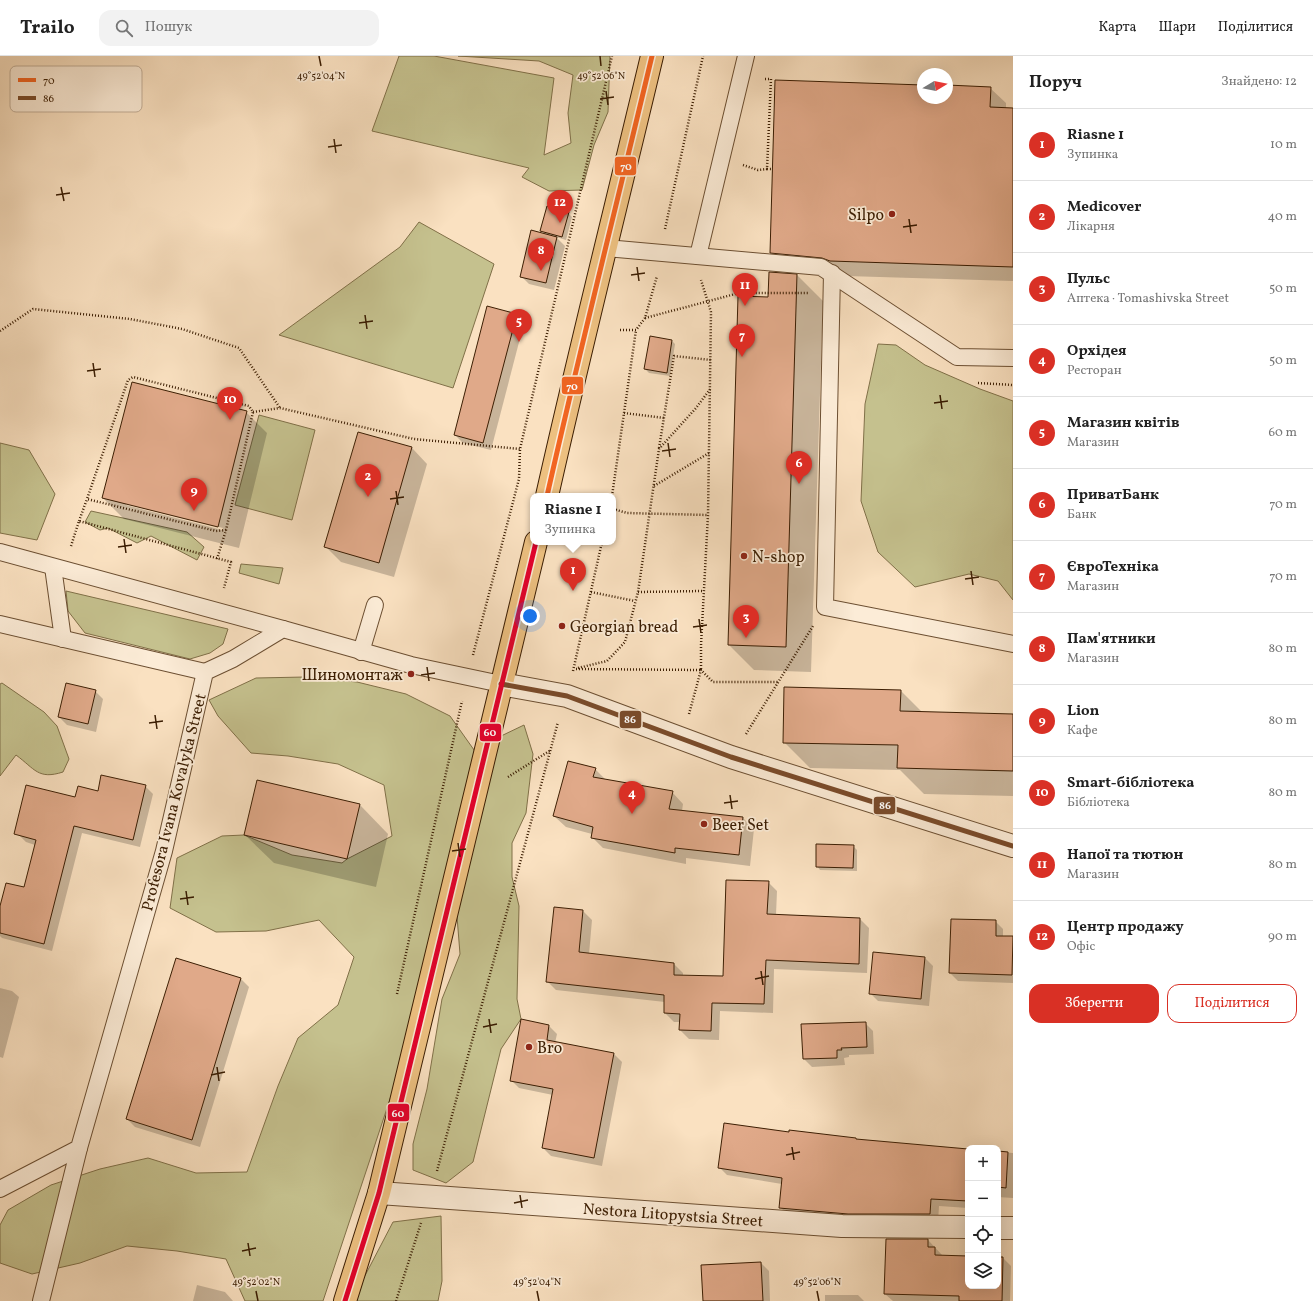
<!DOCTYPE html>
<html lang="uk">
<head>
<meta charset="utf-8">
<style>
  body { margin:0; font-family:Vollkorn,serif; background:#f2f2f2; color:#222 }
  .controls { position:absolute; right:12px; bottom:12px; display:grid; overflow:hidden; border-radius:8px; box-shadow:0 4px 16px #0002 }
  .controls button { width:36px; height:36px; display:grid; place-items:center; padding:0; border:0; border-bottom:1px solid #e0e0e0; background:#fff; color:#222; font:20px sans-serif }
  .compass { position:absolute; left:917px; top:12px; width:36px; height:36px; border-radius:50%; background:#fff; box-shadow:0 4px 16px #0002; rotate:80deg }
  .you { position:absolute; left:530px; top:560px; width:14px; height:14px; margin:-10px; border:3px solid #fff; border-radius:50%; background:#1a73e8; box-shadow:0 0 0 6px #1a73e833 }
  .badge { display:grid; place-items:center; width:26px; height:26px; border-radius:50%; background:#d93025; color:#fff; font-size:13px; font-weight:700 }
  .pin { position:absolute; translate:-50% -33px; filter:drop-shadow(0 1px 2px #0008) }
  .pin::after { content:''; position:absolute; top:21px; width:14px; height:12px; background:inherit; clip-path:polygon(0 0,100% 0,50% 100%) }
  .popup { position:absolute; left:530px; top:437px; width:86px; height:52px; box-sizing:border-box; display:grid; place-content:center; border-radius:8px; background:#fff; filter:drop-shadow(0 1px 3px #0005); font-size:13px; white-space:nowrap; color:#767676 }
  .popup b { font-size:15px; color:#222 }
  .popup::after { content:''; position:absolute; left:50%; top:100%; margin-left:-8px; border:8px solid transparent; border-top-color:#fff }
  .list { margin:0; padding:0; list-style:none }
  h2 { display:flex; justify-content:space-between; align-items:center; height:52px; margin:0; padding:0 16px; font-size:17px }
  h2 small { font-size:13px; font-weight:400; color:#767676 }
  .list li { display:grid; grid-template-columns:26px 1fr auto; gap:12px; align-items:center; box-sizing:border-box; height:72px; padding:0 16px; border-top:1px solid #e0e0e0 }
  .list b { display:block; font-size:15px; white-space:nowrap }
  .list p { margin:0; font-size:13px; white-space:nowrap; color:#767676 }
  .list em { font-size:13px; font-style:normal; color:#767676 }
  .actions { display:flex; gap:8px; padding:12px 16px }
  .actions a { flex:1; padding:9px 0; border:1px solid #d93025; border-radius:12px; text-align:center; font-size:14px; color:#d93025 }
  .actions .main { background:#d93025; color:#fff }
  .icon { flex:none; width:22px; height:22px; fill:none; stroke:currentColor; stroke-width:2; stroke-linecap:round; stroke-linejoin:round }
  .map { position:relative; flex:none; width:1013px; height:1245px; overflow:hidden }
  header { display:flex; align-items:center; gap:24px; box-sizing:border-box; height:56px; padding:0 20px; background:#fff; border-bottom:1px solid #e0e0e0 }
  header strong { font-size:19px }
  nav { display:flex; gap:22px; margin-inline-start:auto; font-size:14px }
  .search { width:280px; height:36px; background:#f2f2f2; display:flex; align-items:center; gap:10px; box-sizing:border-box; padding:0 14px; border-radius:12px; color:#767676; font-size:15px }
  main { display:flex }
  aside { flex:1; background:#fff }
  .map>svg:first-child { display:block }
</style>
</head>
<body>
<header>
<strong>Trailo</strong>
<div class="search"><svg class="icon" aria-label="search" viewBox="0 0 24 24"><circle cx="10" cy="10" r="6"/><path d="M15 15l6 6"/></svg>Пошук</div>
<nav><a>Карта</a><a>Шари</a><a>Поділитися</a></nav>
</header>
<main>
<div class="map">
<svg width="1013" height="1245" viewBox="0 0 1013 1245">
  <rect width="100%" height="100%" fill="#fae1c1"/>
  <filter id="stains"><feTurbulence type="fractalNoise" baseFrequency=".005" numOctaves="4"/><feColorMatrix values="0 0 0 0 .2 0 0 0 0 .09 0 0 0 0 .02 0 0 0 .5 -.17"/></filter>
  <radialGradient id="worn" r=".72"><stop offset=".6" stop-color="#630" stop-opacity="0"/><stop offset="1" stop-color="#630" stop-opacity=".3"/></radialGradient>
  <g fill="#c5c18e" stroke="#807048">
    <polygon points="399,0 434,0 554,22 544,99 571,87 568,57 573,19 539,5 458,0 610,0 608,56 594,89 582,134 549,135 522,121 529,112 372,75"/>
    <polygon points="419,166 494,208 453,332 279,279 400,191"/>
    <polygon points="878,288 896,289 925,309 980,333 1013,345 1013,544 998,525 969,518 915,531 878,496 861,445 865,348"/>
    <polygon points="259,359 315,374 292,464 235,449"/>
    <polygon points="0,387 29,394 55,438 37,484 0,477"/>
    <polygon points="91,455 187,476 204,491 197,504 151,480 137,487 108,472 100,474 85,466"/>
    <polygon points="241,508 283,512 279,528 239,517"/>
    <polygon points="66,535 228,573 223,588 210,597 190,603 85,577 68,555"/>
    <polygon points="305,621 357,626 406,638 450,660 479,701 408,989 323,1245 245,1245 226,1203 177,1195 127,1190 80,1207 32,1218 0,1207 0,1169 8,1154 51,1129 100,1113 148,1102 196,1117 247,1116 278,1030 298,982 338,949 354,901 319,864 266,875 216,876 170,852 177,802 222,780 244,779 292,799 342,807 347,803 392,780 384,729 338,708 288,700 251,697 218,660 209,644 256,622"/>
    <path d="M2 627 44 656 57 670 69 703 63 716C38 724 35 713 16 699L0 720V628Z"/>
    <polygon points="524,669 533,698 526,757 512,787 512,821 519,850 517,943 521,963 501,993 473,1106 446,1127 413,1114 413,1088 427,1033 442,943 460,898 456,848 499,681"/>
    <polygon points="441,1160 442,1225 438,1245 354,1245 358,1233 393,1166"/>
  </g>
  <g fill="#0003" fill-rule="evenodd">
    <polygon points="923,30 923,42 947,42 947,30 990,32 1006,47 1006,53 1013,53 1013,225 846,220 786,212 771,197"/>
    <polygon points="568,157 572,161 566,184 556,181 565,190 554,234 529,228 521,220 546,179 541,174"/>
    <polygon points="770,217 797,219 823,245 811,616 754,614 729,589 769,242"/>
    <polygon points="516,259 524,267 491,394 463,387 455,379"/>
    <polygon points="672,285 675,288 670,320 649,317 645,313"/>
    <path d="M246 356 267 377 239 492 124 463 103 442ZM126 447 223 472 222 474 126 449Z"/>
    <polygon points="359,377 412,392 427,408 394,521 341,506 326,491"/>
    <polygon points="95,635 103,643 96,676 67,669 59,661"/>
    <polygon points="901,635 923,657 1013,659 1013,740 924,738 900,714 810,712 784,686"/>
    <polygon points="595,713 606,724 672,736 683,748 682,755 743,762 754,773 750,810 686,802 686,808 603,792 592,781 592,778 566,771 554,760"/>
    <polygon points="145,730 153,738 140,791 82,777 52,895 2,882 0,880 0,854 24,833 35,789 26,786 19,779 76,742 98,736"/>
    <polygon points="360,749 388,778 376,831 274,807 245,779"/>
    <polygon points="853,790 857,794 857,815 820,814 817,810"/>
    <polygon points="768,826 777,835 776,859 860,863 869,872 867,917 774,913 773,957 720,955 719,984 689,983 680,974 681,966 674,966 665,957 665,946 556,934 547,925 555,852 583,855 592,864 589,898 674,908 683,917 683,920 724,922"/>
    <polygon points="952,864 995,865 1003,873 1003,881 1013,881 1013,927 958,925 950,917"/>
    <polygon points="874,897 925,902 933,910 929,950 878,945 870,937"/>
    <polygon points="176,903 241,923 249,931 200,1091 135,1071 127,1063"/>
    <polygon points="0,932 12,935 19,941 3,1002 0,1001"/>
    <polygon points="522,964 549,970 557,978 555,987 614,998 622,1006 602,1110 551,1100 543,1092 553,1039 519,1032 511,1024"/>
    <polygon points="865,967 873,975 874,998 849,999 849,1001 844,1002 845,1009 812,1011 804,1003"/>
    <polygon points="790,1077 968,1094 968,1152 939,1150 938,1166 788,1159 780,1151 782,1128 727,1119 719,1111"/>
    <polygon points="998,1096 1013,1097 1013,1142 998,1141"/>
    <polygon points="928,1184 943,1200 968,1201 968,1230 998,1230 998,1202 1003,1202 1011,1210 1010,1245 893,1245 885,1238"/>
    <polygon points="761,1207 769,1215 770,1245 704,1245"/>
    <polygon points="197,1229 225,1236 233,1245 193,1245"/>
    <polygon points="825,1239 858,1239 864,1245 825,1245"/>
  </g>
  <g fill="#e0a989" stroke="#3c1e03">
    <polygon points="775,24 923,29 923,42 947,42 947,29 991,31 990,51 1013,52 1013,211 830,205 822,202 770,197"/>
    <polygon points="547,150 569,156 562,181 540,175"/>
    <polygon points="531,174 557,181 546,227 520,221"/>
    <polygon points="769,216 797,218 786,591 728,589 738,240 768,241"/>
    <polygon points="487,250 517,258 483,387 454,379"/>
    <polygon points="650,280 672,284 667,317 644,313"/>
    <polygon points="132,326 247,355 218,471 102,442"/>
    <polygon points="358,376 412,391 379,507 324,491"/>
    <polygon points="66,627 96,634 88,668 58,661"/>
    <polygon points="784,631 901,634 900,655 1013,658 1013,715 897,712 898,689 783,687"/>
    <polygon points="568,705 596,712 593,721 673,735 669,753 743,761 739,799 675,792 675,797 591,782 593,771 553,760"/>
    <polygon points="101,719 146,729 133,784 74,770 44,888 0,877 0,850 6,827 24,831 36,784 14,778 26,729 75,741 78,730 98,735"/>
    <polygon points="257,724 360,748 347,803 244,779"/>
    <polygon points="816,788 854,789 853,812 816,811"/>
    <polygon points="726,824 769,825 767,858 860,862 859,908 766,904 764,948 712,947 711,975 679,974 680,958 664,957 664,939 546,926 554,851 583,854 579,896 674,907 674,919 723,920"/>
    <polygon points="951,863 996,864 996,880 1013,880 1012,919 949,917"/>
    <polygon points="873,896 925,901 921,943 869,938"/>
    <polygon points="176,902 241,922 192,1084 126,1063"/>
    <polygon points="521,963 549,969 547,984 614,997 594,1102 542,1092 553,1033 510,1025"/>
    <polygon points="866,966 867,991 841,992 842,994 837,994 837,1002 803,1003 801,968"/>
    <polygon points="724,1067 789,1076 789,1074 856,1082 856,1083 968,1093 968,1145 931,1143 930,1158 848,1158 779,1152 782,1122 718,1112"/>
    <polygon points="998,1095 1008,1096 1006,1132 998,1131"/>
    <polygon points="886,1183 928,1183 928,1191 935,1191 935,1199 968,1200 968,1230 998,1230 998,1201 1003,1201 1002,1245 959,1245 959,1240 884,1238"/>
    <polygon points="761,1206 763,1245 703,1245 701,1209"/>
  </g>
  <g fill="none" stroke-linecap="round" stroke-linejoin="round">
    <defs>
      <g id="service">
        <polyline points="606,192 821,211 957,301 1013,302"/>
        <polyline points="698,200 746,0"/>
        <polyline points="832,217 825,551 1013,588"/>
        <polyline points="0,496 283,573"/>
        <polyline points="53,511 63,583"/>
        <polyline points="0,568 205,616"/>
        <polyline points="361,596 375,549"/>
        <polyline points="0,1133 79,1092 164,795 205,616 233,603 283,573 411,609 501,628"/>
        <polyline points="41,1245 79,1092"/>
      </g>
      <g id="minor">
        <polyline points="501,628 567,640 731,701 1013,790"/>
        <polyline points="379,1137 842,1170 968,1171"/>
        <polyline points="998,1172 1013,1172"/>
      </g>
      <g id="primary">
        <path d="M547 440C580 293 617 147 652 0"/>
        <polyline points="345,1245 379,1137 536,486"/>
      </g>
    </defs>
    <use href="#service" stroke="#6c4f32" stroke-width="18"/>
    <use href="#minor" stroke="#6c4f32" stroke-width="24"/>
    <use href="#primary" stroke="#3c1e03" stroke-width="24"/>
    <g stroke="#3c1e03" stroke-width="2.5" stroke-dasharray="1 2" stroke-linecap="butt">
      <polyline points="765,23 771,23 767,113 772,113"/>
      <polyline points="743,109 758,114 767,113"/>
      <polyline points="665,173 703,0"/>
      <polyline points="734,228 739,237"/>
      <polyline points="645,262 739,237 809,237"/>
      <polyline points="620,274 636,274 645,262 657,220"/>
      <polyline points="0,275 33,253 130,263 182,273 239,292 280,352"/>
      <polyline points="978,327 1013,329"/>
      <polyline points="253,356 280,352 414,383 520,393"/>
      <polyline points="624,357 664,362"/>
      <polyline points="659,392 674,300 711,304"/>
      <polyline points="654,430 709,397"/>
      <polyline points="612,440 636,274"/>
      <polyline points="613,453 627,457 708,459"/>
      <polyline points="79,465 87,443"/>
      <polyline points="71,490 79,465 231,506 224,532"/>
      <polyline points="217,503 226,474 253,356 249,350 133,321 128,324 87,443 216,475 226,474"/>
      <polyline points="591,536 635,545"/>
      <polyline points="638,536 703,535"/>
      <polyline points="473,599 519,423 520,393 612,0"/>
      <polyline points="578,612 607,605 625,586 638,536 659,393 696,352 711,332"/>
      <polyline points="576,613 701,614 701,589 708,459 711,256 701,224"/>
      <polyline points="573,615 602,486"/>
      <polyline points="689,658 701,614 713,626 778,626"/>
      <polyline points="746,678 813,570"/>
      <polyline points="508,721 551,694"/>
      <polyline points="397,938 462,645"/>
      <polyline points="437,1115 558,666"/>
      <polyline points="396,1245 421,1167"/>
    </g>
    <use href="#service" stroke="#fcecd7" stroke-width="16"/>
    <use href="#minor" stroke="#fcecd7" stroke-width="22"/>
    <use href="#primary" stroke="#edc080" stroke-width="22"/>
    <defs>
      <path id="bus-1" d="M547 440C580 293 617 147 652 0"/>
      <polyline id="bus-2" points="501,628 567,640 731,701 1013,790"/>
      <polyline id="bus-3" points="345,1245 379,1137 536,486"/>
    </defs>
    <use href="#bus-1" stroke="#fcecd7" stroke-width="8"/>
    <use href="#bus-2" stroke="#fcecd7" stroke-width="8"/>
    <use href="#bus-3" stroke="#fcecd7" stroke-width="8"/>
    <use href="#bus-1" stroke="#f26522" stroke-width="5"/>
    <use href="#bus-2" stroke="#7a4b2a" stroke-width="5"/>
    <use href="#bus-3" stroke="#e4002b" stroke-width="5"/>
  </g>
  <path fill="none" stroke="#3c1e03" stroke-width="1.5" d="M319 0 321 10M600 0 601 10M606 35 608 49M600 43 614 41M334 83 336 97M328 91 342 89M61 131 64 145M56 139 70 137M909 163 911 177M903 171 917 169M637 211 639 225M631 219 645 217M365 259 367 273M359 267 373 265M93 307 95 321M87 315 101 313M940 339 942 353M934 347 948 345M668 387 670 401M662 395 676 393M396 435 398 449M390 443 404 441M124 483 126 497M118 491 132 489M971 515 973 529M965 523 979 521M699 563 701 577M693 571 707 569M427 611 429 625M421 619 435 617M155 659 157 673M149 667 163 665M730 739 732 753M724 747 738 745M458 787 460 801M452 795 466 793M186 835 188 849M180 843 194 841M761 915 763 929M755 923 769 920M489 963 491 977M483 971 497 968M217 1011 219 1025M211 1019 225 1016M792 1091 794 1104M786 1099 800 1096M520 1139 522 1152M514 1147 528 1144M248 1187 250 1200M242 1195 256 1192M256 1235 258 1245M537 1235 539 1245M817 1235 819 1245"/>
  <g fill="#8f2418" stroke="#fcecd7" stroke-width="1.5">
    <circle cx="892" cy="158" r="4"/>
    <circle cx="744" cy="500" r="4"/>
    <circle cx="562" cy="570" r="4"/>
    <circle cx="411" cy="618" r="4"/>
    <circle cx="704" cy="768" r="4"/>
    <circle cx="529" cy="991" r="4"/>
  </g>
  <g text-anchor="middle" stroke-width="3.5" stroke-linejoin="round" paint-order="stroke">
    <g font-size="16" fill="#3c1e03" stroke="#fcecd7" text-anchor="start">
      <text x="884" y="164" text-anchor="end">Silpo</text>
      <text x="752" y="506">N-shop</text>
      <text x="570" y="576">Georgian bread</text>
      <text x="403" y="624" text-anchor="end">Шиномонтаж</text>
      <text x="712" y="774">Beer Set</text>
      <text x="537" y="997">Bro</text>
    </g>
    <g font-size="16" fill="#3c1e03" stroke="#fcecd7">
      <text transform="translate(173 746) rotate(-76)" y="6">Profesora Ivana Kovalyka Street</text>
      <text transform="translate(673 1158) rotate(4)" y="6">Nestora Litopystsia Street</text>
    </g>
  </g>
  <rect x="10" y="10" width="132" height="46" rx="6" fill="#fcecd7" stroke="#c2ae97" stroke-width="1"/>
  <rect x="18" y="22" width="18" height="4" fill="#f26522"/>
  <rect x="18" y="40" width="18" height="4" fill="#7a4b2a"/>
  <g font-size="11" fill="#3c1e03">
    <text x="43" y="28">70</text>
    <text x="43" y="46">86</text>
  </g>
  <g font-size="10" text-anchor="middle" fill="#3c1e03" stroke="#fcecd7" stroke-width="3.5" stroke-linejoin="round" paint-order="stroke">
    <text x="321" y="23">49°52'04"N</text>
    <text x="601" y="23">49°52'06"N</text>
    <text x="256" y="1229">49°52'02"N</text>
    <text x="537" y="1229">49°52'04"N</text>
    <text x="817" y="1229">49°52'06"N</text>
  </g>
  <g stroke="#fcecd7" stroke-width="1.5">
    <rect x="614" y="100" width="23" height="20" rx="4" fill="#f26522"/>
    <rect x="561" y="320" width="23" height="19" rx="4" fill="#f26522"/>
    <rect x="619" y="654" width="23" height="19" rx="4" fill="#7a4b2a"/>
    <rect x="479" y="667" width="23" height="19" rx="4" fill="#e4002b"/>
    <rect x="873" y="740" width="23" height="19" rx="4" fill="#7a4b2a"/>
    <rect x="387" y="1047" width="23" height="19" rx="4" fill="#e4002b"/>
  </g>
  <g font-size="11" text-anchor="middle" font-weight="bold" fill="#fff">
    <text x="626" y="114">70</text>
    <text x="572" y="334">70</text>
    <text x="630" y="667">86</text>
    <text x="490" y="680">60</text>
    <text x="885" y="753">86</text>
    <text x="398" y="1061">60</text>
  </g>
  <rect width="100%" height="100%" filter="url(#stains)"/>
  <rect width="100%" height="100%" fill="url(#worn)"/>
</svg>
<div class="controls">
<button>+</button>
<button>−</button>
<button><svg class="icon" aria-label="locate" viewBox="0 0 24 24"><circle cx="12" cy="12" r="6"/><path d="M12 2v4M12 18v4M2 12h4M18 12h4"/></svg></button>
<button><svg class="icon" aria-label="layers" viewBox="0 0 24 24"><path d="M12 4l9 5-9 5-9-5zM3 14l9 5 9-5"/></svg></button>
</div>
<svg class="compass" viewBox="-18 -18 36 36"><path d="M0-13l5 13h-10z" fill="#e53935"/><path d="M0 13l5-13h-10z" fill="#767676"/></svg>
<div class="you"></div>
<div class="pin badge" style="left:573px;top:535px">1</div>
<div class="popup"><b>Riasne 1</b>Зупинка</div>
<div class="pin badge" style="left:368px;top:441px">2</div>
<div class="pin badge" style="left:746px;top:582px">3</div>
<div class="pin badge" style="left:632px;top:758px">4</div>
<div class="pin badge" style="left:519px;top:286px">5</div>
<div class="pin badge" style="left:799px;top:428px">6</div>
<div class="pin badge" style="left:742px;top:301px">7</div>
<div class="pin badge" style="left:541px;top:215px">8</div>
<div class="pin badge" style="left:194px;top:455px">9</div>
<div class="pin badge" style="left:230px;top:364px">10</div>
<div class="pin badge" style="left:745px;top:250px">11</div>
<div class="pin badge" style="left:560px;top:167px">12</div>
</div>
<aside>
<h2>Поруч<small>Знайдено: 12</small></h2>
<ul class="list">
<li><span class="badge">1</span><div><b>Riasne 1</b><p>Зупинка</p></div><em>10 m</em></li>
<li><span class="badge">2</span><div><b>Medicover</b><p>Лікарня</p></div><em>40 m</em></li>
<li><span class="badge">3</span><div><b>Пульс</b><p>Аптека · Tomashivska Street</p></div><em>50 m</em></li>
<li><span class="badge">4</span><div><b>Орхідея</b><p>Ресторан</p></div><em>50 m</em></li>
<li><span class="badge">5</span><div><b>Магазин квітів</b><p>Магазин</p></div><em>60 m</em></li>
<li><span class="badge">6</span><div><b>ПриватБанк</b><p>Банк</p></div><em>70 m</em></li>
<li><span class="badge">7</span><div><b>ЄвроТехніка</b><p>Магазин</p></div><em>70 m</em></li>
<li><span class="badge">8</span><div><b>Пам'ятники</b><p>Магазин</p></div><em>80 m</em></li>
<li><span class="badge">9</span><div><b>Lion</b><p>Кафе</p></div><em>80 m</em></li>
<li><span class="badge">10</span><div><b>Smart-бібліотека</b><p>Бібліотека</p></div><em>80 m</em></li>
<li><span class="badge">11</span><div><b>Напої та тютюн</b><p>Магазин</p></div><em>80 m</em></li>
<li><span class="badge">12</span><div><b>Центр продажу</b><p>Офіс</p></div><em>90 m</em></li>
</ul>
<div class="actions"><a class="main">Зберегти</a><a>Поділитися</a></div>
</aside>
</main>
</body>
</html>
